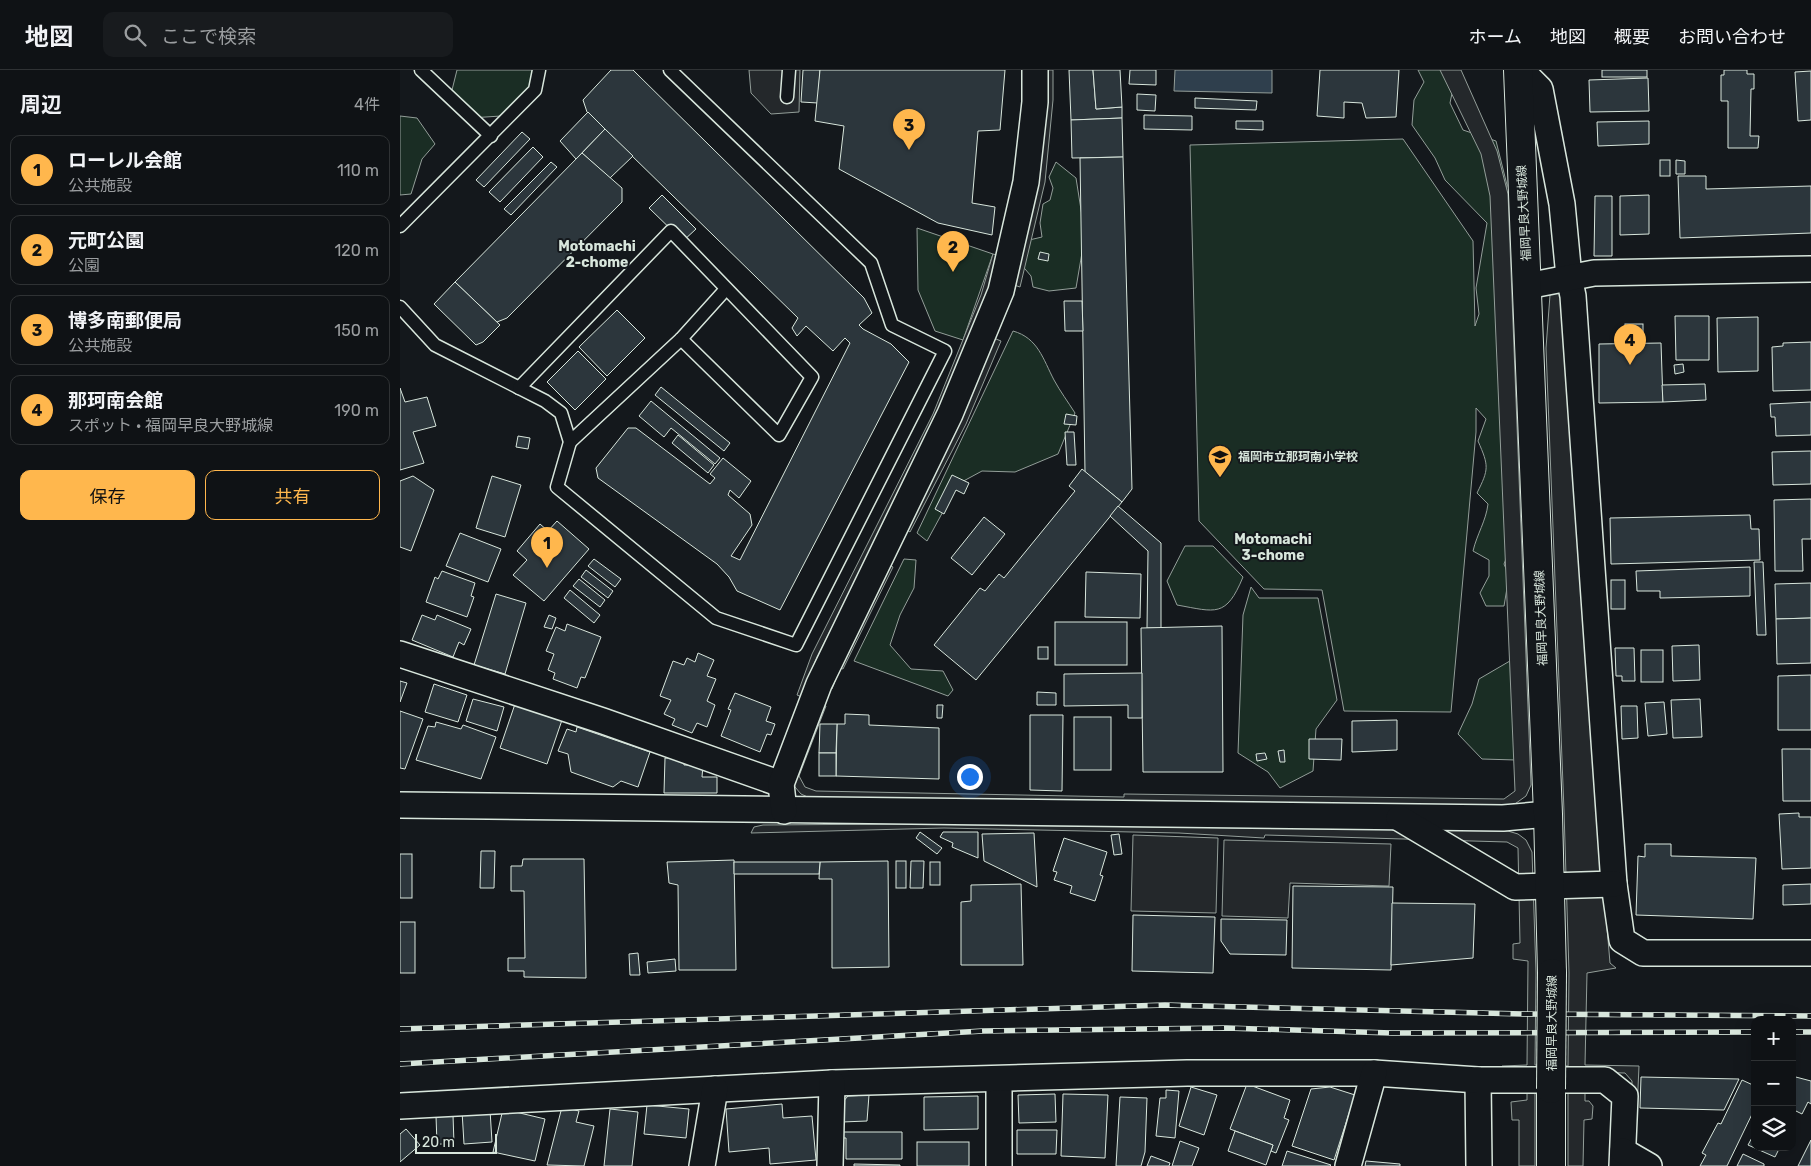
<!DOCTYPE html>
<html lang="ja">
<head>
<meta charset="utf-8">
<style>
  body { margin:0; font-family:Rubik,"Noto Sans JP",sans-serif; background:#181b1e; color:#f1f3f6 }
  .controls { position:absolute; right:15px; bottom:15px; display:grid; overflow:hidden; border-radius:10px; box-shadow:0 5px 20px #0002 }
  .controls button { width:45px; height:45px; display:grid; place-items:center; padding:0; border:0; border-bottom:1px solid #2f3234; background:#0f1215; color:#f1f3f6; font:25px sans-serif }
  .scale { position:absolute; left:15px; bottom:12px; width:82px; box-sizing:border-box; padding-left:5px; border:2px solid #d8e6dc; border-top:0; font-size:14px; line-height:18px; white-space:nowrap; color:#d8e6dc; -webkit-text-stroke:4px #14181c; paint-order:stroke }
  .you { position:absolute; left:569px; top:706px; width:18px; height:18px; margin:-12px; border:4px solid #fff; border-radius:50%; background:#1a73e8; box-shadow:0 0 0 8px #1a73e833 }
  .badge { display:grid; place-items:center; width:32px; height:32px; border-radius:50%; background:#ffb74d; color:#111; font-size:16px; font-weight:700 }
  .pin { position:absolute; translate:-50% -41px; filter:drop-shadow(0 1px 2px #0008) }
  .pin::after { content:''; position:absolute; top:26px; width:18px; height:15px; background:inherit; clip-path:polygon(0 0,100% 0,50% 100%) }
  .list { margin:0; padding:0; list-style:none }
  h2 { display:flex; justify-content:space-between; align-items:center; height:65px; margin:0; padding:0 20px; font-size:21px }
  h2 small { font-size:16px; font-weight:400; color:#9b9ea0 }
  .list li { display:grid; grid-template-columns:32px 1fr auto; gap:15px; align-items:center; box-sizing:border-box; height:70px; margin:0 10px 10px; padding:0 10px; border:1px solid #2f3234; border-radius:10px }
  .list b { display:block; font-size:19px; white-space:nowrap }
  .list p { margin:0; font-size:16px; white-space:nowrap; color:#9b9ea0 }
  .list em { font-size:16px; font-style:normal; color:#9b9ea0 }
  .actions { display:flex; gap:10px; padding:15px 20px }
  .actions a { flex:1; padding:11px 0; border:1px solid #ffb74d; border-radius:10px; text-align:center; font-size:18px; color:#ffb74d }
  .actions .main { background:#ffb74d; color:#111 }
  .icon { flex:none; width:28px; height:28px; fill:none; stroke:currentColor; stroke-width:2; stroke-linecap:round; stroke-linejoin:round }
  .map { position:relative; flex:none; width:1411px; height:1096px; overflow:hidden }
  header { display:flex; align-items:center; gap:30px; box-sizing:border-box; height:70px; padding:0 25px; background:#0f1215; border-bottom:1px solid #2f3234 }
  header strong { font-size:24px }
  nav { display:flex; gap:28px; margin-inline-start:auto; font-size:18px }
  .search { width:350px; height:45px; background:#181b1e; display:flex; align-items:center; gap:12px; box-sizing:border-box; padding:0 18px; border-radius:10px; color:#9b9ea0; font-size:19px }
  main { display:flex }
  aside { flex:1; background:#0f1215 }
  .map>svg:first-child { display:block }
</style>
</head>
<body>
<header>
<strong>地図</strong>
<div class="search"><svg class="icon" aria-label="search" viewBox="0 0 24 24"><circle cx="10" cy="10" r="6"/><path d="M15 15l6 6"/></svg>ここで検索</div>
<nav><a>ホーム</a><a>地図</a><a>概要</a><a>お問い合わせ</a></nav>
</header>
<main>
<aside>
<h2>周辺<small>4件</small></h2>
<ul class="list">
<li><span class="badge">1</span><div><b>ローレル会館</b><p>公共施設</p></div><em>110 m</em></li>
<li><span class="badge">2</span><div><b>元町公園</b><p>公園</p></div><em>120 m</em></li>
<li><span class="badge">3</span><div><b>博多南郵便局</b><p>公共施設</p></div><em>150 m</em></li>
<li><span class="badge">4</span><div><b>那珂南会館</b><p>スポット · 福岡早良大野城線</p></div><em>190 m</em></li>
</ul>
<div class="actions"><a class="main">保存</a><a>共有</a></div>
</aside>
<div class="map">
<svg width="1411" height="1096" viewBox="0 0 1411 1096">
  <rect width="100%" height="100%" fill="#14181c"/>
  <g fill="#1a2d24" stroke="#939e99">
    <polygon points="57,0 139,0 129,19 101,46 70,48 50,28"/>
    <path d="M1018 0H1055L1056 4 1050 33 1063 60 1096 71 1107 115 1101 158 1106 305 1116 326 1106 345 1105 437 1121 450 1104 494 1109 506 1104 536H1086L1080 523 1089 506V490L1073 481C1077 464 1086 451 1088 434L1077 423C1089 399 1089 396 1078 371L1086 349 1076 338V362L1051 642 944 641 922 520 864 519 799 451 790 75 1003 69 1073 171 1075 256 1079 244 1076 218 1087 153 1045 110 1035 88 1012 55 1014 30 1024 12Z"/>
    <polygon points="0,46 17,48 35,74 22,89 11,124 0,125"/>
    <polygon points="656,92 676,108 685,165 676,218 649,221 633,217 631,206 614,186 625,171 642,167 640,153 643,134 650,130 653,118 649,107"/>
    <polygon points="517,158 593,184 563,270 535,261 518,220"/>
    <path d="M613 261C638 268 643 289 654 310 660 321 668 332 675 343L658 384 615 402 582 401 558 414 527 471 517 463Z"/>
    <path d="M785 476H813L843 507C826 548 816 542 777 535L767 511Z"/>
    <polygon points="504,489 516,490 514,518 500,545 490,575 511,599 543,601 553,620 548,626 454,591"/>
    <polygon points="851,517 859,528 918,528 937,630 916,659 913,701 880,718 868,702 838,683 843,545"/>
    <polygon points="1115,588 1116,690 1082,689 1058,664 1072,634 1079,609"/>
  </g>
  <g fill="#24282b" stroke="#939e99">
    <polygon points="349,0 400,0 399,42 371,44 351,23"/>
    <polygon points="644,0 653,0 653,30 645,112 620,217 611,214"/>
    <polygon points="1040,0 1061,0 1097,81 1108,124 1131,715 1126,726 1112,736 412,729 401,724 395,717 393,705 420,633 426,636 399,706 405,717 416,721 724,727 724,724 1104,729 1115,721 1090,126 1081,84"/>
    <polygon points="593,184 600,186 587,226 538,347 417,587 402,627 397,625 412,584 533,344 581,225"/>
    <polygon points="1154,221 1160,222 1162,226 1194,704 1210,893 1216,898 1187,903 1185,995 1239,996 1236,1062 1231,1061 1232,1011 1225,1003 1185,1002 1185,1031 1189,1031 1193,1036 1192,1049 1184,1050 1183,1096 1168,1096 1168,1002 1135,1001 1135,1096 1119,1096 1119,1050 1112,1050 1111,1032 1127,1030 1127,1001 1102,1000 1102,996 1127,995 1128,891 1113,889 1113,874 1120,873 1118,778 1107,772 865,765 864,768 779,763 544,758 351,763 354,757 363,755 498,754 1108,761 1118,764 1126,770 1132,782 1136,903 1135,995 1168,996 1169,903 1164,741 1146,278 1150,225"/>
    <polygon points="591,267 601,271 566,354 510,462 507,460"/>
    <polygon points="489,495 493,497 443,599 440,598 432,619 426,616"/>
    <polygon points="733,765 818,768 816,843 731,841"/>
    <polygon points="824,770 991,774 989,816 890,813 888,848 822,846"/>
  </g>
  <polygon fill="#2f3f4d" stroke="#939e99" points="775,0 872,0 872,23 774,21"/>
  <g fill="#2c363c" stroke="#d8e6dc">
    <polygon points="211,0 233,0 464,228 472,243 459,255 463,259 491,274 509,292 380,540 337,521 329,507 317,494 198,408 196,398 228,358 236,358 310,414 315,408 310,404 323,388 351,411 339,428 330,420 328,425 350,444 352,455 331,486 340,490 450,273 445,268 433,281 406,256 397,266 392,258 398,248 187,42 183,30"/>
    <polygon points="403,0 420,0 418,33 401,32"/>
    <polygon points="420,0 605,0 600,60 578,61 572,133 595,137 592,165 538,153 439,99 444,56 415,51"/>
    <polygon points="669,0 693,0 696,39 722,37 722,48 671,50"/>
    <polygon points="693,0 720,0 722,37 696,39"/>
    <polygon points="730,0 756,0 756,15 729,14"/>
    <polygon points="920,0 999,0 996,47 966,48 962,33 944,32 944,48 917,46"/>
    <rect x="1202" y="0" width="45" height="7"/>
    <polygon points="1324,0 1347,0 1347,4 1354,4 1354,19 1351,19 1350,66 1359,66 1358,78 1328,78 1328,31 1321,31 1321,5 1324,5"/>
    <polygon points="1411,1 1411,50 1398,51 1395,2"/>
    <polygon points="1248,8 1249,41 1190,42 1189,10"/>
    <polygon points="737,24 756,25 755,41 737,40"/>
    <polygon points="795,28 857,31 856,40 795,38"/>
    <polygon points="188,42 205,59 176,89 160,71"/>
    <polygon points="744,45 792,46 792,60 744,59"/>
    <polygon points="722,48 723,87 672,88 671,50"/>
    <polygon points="836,51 863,51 863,60 836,59"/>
    <polygon points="1249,51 1249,74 1198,76 1197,52"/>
    <polygon points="205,59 233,86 210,108 182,83"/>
    <polygon points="122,62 130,69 84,117 76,110"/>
    <polygon points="133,77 143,87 100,132 89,122"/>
    <polygon points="182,83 222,118 222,132 107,248 97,252 55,212"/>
    <polygon points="723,87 732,419 722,432 685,402 680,88"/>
    <rect x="1260" y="90" width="10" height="16"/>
    <polygon points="1276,90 1285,91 1285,104 1276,104"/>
    <polygon points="151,92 157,97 111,145 104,139"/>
    <polygon points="1278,106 1306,106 1306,119 1411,116 1411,163 1280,168"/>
    <polygon points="262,125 296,159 283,171 249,138"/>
    <polygon points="1249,125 1249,164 1220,165 1220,126"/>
    <polygon points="1195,126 1212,126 1212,186 1194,186"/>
    <polygon points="640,182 649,184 648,191 638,189"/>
    <polygon points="55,212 100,255 83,272 76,275 34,234"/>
    <polygon points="664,231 682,231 683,261 665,261"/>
    <polygon points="217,240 245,268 207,306 179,277"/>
    <polygon points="1275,246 1309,246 1309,290 1276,290"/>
    <polygon points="1358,247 1358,301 1318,302 1317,248"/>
    <rect x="1225" y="254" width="18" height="19"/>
    <polygon points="1411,272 1411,320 1373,321 1372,277 1383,276 1383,273"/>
    <polygon points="1261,273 1263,332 1199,333 1199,274"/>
    <polygon points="178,281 206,309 175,340 147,312"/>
    <polygon points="1283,294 1284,302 1275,304 1274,295"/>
    <polygon points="1305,314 1306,330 1263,332 1262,315"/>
    <polygon points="261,317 330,373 324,381 255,325"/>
    <polygon points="0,318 5,332 27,327 36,356 13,362 24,393 0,400"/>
    <polygon points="251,331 320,388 315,394 271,358 264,367 239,346"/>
    <polygon points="1411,332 1411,365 1376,366 1375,347 1371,347 1370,334"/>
    <polygon points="666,344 677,346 676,355 664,354"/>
    <polygon points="665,362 674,362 676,395 667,395"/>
    <polygon points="278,365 314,395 308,403 272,373"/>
    <polygon points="118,366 130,368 128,379 116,377"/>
    <polygon points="1411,381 1411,414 1373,415 1372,382"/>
    <polygon points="682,399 722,432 576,610 534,575 580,518 585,521 599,504 604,508 675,421 669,416"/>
    <polygon points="552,405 569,413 564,424 556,420 544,444 535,439"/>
    <polygon points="13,406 34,420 11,481 0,477 0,411"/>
    <polygon points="92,406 121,415 105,467 76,458"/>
    <polygon points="1411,429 1411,469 1402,469 1403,501 1375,501 1374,430"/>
    <polygon points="718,436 761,473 761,558 747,558 748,481 710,446"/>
    <polygon points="1350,445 1351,459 1359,459 1360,490 1211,494 1210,448"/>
    <polygon points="584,447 605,464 572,505 551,488"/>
    <polygon points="157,451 189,479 144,531 113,505 127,490 117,481 140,454 148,461"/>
    <polygon points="60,463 101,479 88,512 46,496"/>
    <polygon points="194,489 221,509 215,517 188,496"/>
    <polygon points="1354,492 1363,492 1366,565 1357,565"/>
    <polygon points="1350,497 1350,526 1260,528 1260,521 1237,521 1236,501"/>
    <polygon points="186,500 213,521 208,528 181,507"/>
    <polygon points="42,501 75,513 71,526 74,527 67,547 26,532 35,507 38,509"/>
    <polygon points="686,502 741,504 740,548 685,547"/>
    <polygon points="179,509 205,530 200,537 173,516"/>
    <rect x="1211" y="510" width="14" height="29"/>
    <polygon points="1411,513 1411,548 1376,549 1375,514"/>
    <polygon points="170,520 200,545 194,553 164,528"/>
    <polygon points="96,524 126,533 105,604 74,595"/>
    <polygon points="22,545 35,550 37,545 71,559 64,575 59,572 53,587 12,570"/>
    <polygon points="149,545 156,548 152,559 144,557"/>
    <polygon points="1411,548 1411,593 1377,594 1376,549"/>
    <rect x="655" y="552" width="72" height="43"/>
    <polygon points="167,554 201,567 185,608 181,607 177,618 153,609 155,603 148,600 154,584 146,581 156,557 165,561"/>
    <polygon points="822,556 823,702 743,702 741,558"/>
    <polygon points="1299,575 1300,610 1273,611 1272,576"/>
    <rect x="638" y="577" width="10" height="12"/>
    <polygon points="1215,578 1234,578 1235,611 1222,611 1222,606 1216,606"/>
    <rect x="1241" y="580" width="22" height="32"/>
    <polygon points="298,583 314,590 307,606 316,609 307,631 315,635 307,657 297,653 292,663 272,655 275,649 264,644 271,630 260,626 273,591 284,595 287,588 295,592"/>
    <polygon points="742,603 742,648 728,648 728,635 664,636 664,604"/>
    <polygon points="1411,605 1411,660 1378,660 1378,606"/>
    <polygon points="0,611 7,613 0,632"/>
    <polygon points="34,614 67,625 58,652 25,642"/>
    <polygon points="637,622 656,623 656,635 637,635"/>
    <polygon points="335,623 371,637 366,651 375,654 371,665 367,664 360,682 321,666 331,640 328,639"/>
    <polygon points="73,629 104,637 97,661 66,651"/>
    <polygon points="1300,629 1302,667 1273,668 1271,630"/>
    <polygon points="1264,632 1267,664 1248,666 1245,633"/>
    <polygon points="115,634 162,650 147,694 100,678"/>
    <polygon points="537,635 543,635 542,648 537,648"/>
    <polygon points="1221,636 1237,636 1238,668 1222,669"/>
    <polygon points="0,641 23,649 5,699 0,698"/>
    <polygon points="445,644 469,645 469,655 539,658 539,709 436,706 437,654 445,654"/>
    <polygon points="630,645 663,645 662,721 630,720"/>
    <rect x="674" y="647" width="37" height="53"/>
    <polygon points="997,650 997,680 952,682 952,651"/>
    <polygon points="36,652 61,659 63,655 96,667 81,709 16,690 28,656 35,657"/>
    <polygon points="420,654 437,654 436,683 419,683"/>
    <polygon points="177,657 250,682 238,717 221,711 213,717 171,702 168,684 158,681 167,659 176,662"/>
    <polygon points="909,669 942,669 941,690 909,689"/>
    <polygon points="1382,679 1411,679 1411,731 1383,731"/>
    <polygon points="884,680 885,692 880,692 878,681"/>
    <rect x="419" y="683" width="17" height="23"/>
    <polygon points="865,683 867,689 857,691 856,684"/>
    <polygon points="265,688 284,688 284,695 303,695 302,707 317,707 317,723 264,723"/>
    <polygon points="1399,743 1399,747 1411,747 1411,798 1382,799 1379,744"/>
    <polygon points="520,762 542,778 537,784 516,768"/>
    <polygon points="543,762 578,762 578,788 552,777 553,773 540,767"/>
    <polygon points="634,763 637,817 584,791 582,764"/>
    <polygon points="719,764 722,784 714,785 711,765"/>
    <polygon points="664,768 707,782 700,805 703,806 695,831 670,823 672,816 654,810 657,802 653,801"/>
    <polygon points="1245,774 1271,774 1271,786 1356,788 1353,849 1236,845 1238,786 1245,787"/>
    <polygon points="81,781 95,781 94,818 80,818"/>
    <rect x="0" y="784" width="12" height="44"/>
    <polygon points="123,789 184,789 186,908 124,907 124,901 108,901 108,888 125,888 124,821 111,821 111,796 122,796"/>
    <polygon points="334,790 336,900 279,900 278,815 269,813 267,792"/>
    <polygon points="488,791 489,897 432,898 432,809 419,809 420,792"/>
    <rect x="496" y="791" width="10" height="27"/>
    <polygon points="511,791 524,791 523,818 510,818"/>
    <polygon points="334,792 420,792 419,804 334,804"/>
    <rect x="530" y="792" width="10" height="23"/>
    <polygon points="621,814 623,895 561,895 561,832 571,831 571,815"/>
    <polygon points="1411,814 1411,834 1383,835 1383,815"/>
    <polygon points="893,816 993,817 991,900 892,898"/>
    <polygon points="992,833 1075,834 1073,888 991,895"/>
    <polygon points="733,845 815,847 813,903 732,901"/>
    <polygon points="821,849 887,850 886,885 830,884 821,871"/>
    <rect x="0" y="852" width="15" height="51"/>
    <polygon points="238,883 240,905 230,905 229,884"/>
    <polygon points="275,889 276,901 248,903 247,892"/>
    <polygon points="1392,1006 1411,1011 1411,1034 1408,1032 1402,1044 1392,1039"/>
    <polygon points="1241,1007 1339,1009 1324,1040 1240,1038"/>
    <polygon points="1342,1010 1355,1016 1355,1038 1327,1096 1300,1096 1306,1085 1302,1083 1318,1053 1321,1054"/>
    <polygon points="847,1014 890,1030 884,1048 889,1050 876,1083 871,1081 873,1075 830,1059"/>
    <polygon points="791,1017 817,1025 804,1065 779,1056"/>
    <polygon points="930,1017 955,1025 934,1090 892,1076 911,1019"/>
    <polygon points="766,1020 779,1021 775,1068 756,1066 760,1028 766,1028"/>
    <polygon points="655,1024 656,1052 619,1053 618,1025"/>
    <polygon points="663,1024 708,1025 705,1088 661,1086"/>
    <polygon points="469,1025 467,1051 442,1052 441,1034 448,1026"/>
    <polygon points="578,1026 578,1059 524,1060 524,1027"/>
    <polygon points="720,1027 747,1028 745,1082 741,1096 716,1096"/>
    <polygon points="382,1034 383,1048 412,1046 416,1090 370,1094 369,1078 329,1082 326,1039"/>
    <polygon points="247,1035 289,1039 286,1068 244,1064"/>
    <polygon points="162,1037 179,1041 176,1052 194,1056 184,1096 147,1095"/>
    <polygon points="103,1039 145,1049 135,1091 93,1082"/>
    <polygon points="210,1039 238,1042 232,1096 204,1096"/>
    <polygon points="90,1040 92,1072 64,1074 62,1041"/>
    <polygon points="53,1045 54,1074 37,1074 36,1046"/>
    <polygon points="6,1059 20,1075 0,1092 0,1064"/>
    <polygon points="617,1060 657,1060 656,1084 617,1084"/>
    <polygon points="835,1061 873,1075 866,1095 828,1081"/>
    <polygon points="443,1062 502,1062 502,1089 446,1089 446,1068 443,1068"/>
    <polygon points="1355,1062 1355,1077 1380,1077 1375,1087 1348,1075"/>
    <polygon points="1411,1070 1411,1096 1398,1096"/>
    <polygon points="780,1071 799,1078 792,1096 772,1096"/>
    <rect x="517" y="1072" width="52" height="24"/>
    <polygon points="887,1081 931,1095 930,1096 882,1096"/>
    <polygon points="1343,1084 1364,1094 1364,1096 1337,1096"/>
    <polygon points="751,1086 770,1093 769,1096 747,1096"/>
    <polygon points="966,1091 1000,1094 1000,1096 965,1096"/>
    <polygon points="454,1094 500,1095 500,1096 454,1096"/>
  </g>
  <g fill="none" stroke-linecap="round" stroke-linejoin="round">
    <defs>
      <g id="lane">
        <polyline points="21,0 91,66"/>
        <polyline points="387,27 389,0"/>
        <polyline points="0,156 135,20 139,0"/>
        <polyline points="0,237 35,275 145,331 161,343 170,372 157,417 316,548 396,575 545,281 492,255 471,193 270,0"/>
        <polyline points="119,318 271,161 412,307 379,365 281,269"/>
        <polyline points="170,372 281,269 326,219"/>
      </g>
      <g id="street">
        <polyline points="1121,0 1140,19 1162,134 1169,207 1173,226 1214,814 1222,870 1243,883 1411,883"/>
        <polyline points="1127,216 1194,203 1411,199"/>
        <polyline points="0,584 203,651 381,714"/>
        <polyline points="0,735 1103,748 1148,744"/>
        <polyline points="384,741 381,714 419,614 550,344 601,221 626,112 635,32 635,0"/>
        <polyline points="999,748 1115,817 1214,814"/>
        <polyline points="599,1009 599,1096"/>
        <polyline points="1078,1010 1079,1096"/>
        <polyline points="0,1036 432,1013 787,1003 974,1003 1078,1010 1205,1010 1225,1026 1222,1096"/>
        <polyline points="1223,1081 1249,1096"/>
        <polyline points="302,1096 315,1019"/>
        <polyline points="430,1096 432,1013"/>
        <polyline points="948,1096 974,1003"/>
      </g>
      <g id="primary">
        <polyline points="1118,0 1148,744 1152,903"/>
        <polyline points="1151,1096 1151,1019"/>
      </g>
    </defs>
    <use href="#lane" stroke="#d8e6dc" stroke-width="15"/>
    <use href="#street" stroke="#d8e6dc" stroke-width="28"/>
    <use href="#primary" stroke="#d8e6dc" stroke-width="30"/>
    <use href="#lane" stroke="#14181c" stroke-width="12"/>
    <use href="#street" stroke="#14181c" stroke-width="25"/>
    <use href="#primary" stroke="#14181c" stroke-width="28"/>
    <defs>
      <g id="rail">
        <polyline points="0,959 765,935 1123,944 1411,946"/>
        <polyline points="1392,962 1411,962"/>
        <polyline points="0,994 583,961 826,958 992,963 1355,962"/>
      </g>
    </defs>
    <use href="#rail" stroke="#d8e6dc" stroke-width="5.5"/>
    <use href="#rail" stroke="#14181c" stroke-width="4" stroke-dasharray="11" stroke-linecap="butt"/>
    <defs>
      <polyline id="primary-bridge" points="1151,1019 1152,903"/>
    </defs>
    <use href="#primary-bridge" stroke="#d8e6dc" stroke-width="30" stroke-linecap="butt"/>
    <use href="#primary-bridge" stroke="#14181c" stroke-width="28"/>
  </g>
  <defs>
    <symbol id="school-pin" viewBox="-11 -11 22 30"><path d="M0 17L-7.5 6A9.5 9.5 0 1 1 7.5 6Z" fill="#ffb74d" stroke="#14181c"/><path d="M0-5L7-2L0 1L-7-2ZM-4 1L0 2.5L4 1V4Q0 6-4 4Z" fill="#111"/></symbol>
  </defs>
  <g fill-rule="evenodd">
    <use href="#school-pin" x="806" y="373" width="28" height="38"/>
  </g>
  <g text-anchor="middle" stroke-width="4" stroke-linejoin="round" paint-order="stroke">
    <g font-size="12" fill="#d8e6dc" stroke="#14181c">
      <text transform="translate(1124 143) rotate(-93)" y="4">福岡早良大野城線</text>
      <text transform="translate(1141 548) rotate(-92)" y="4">福岡早良大野城線</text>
      <text transform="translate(1152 953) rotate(-90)" y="4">福岡早良大野城線</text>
    </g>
    <g font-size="12" font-weight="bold" fill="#d8e6dc" stroke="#14181c" text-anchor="start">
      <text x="838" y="391">福岡市立那珂南小学校</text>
    </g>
    <g font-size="14" font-weight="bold" fill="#d8e6dc" stroke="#14181c">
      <text x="197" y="181">Motomachi<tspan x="197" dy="16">2-chome</tspan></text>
      <text x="873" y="474">Motomachi<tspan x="873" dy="16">3-chome</tspan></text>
    </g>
  </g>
</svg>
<div class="controls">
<button>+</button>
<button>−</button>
<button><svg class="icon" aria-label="layers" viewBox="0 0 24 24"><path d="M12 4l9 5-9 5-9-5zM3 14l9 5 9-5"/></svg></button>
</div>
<div class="scale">20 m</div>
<div class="you"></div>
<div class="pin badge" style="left:147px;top:498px">1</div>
<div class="pin badge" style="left:553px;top:202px">2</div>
<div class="pin badge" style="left:509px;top:80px">3</div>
<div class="pin badge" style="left:1230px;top:295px">4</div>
</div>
</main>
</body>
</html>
